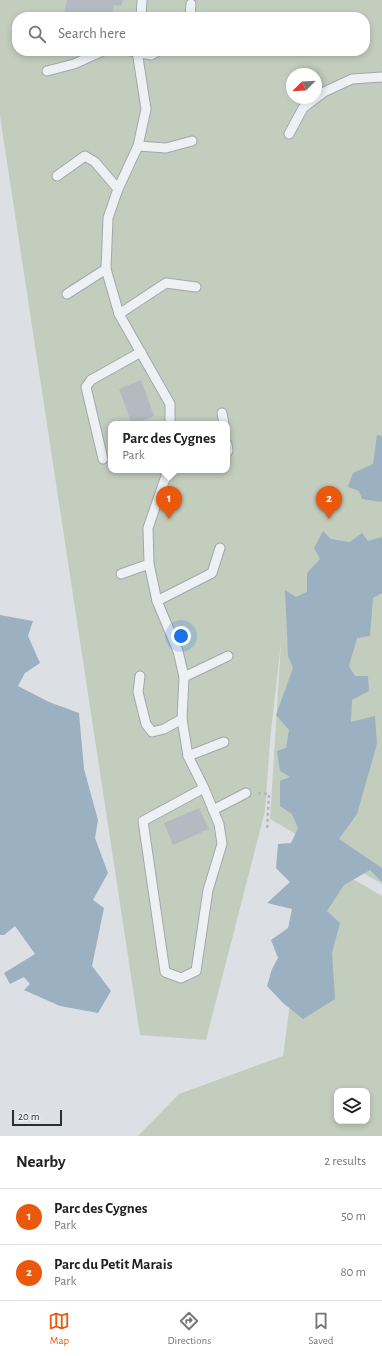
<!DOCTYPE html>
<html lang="en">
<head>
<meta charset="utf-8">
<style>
  body { margin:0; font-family:"Alegreya Sans",sans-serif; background:#f2f2f2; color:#202124 }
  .controls { position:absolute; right:12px; bottom:12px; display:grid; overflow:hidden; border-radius:8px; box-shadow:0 2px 6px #0003 }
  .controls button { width:36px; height:36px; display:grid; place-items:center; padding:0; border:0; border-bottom:1px solid #e0e0e0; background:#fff; color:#202124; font:20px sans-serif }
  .compass { position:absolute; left:286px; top:68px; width:36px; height:36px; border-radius:50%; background:#fff; box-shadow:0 2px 6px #0003; rotate:246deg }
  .scale { position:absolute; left:12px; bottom:10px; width:50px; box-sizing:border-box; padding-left:4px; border:2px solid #282f39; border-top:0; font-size:11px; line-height:14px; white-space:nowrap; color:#282f39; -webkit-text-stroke:3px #ebeff3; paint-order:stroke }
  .you { position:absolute; left:181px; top:636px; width:14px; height:14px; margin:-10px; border:3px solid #fff; border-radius:50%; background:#1a73e8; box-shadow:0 0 0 6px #1a73e833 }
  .badge { display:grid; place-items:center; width:26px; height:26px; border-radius:50%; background:#ea580c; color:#fff; font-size:13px; font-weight:700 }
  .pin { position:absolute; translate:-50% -33px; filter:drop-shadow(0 1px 2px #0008) }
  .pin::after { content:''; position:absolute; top:21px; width:14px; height:12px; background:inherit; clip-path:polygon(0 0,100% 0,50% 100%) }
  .popup { position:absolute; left:108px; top:421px; width:122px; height:52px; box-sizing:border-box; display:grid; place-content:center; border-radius:8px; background:#fff; filter:drop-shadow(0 1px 3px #0005); font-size:13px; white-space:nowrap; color:#757577 }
  .popup b { font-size:15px; color:#202124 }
  .popup::after { content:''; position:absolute; left:50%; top:100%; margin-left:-8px; border:8px solid transparent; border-top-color:#fff }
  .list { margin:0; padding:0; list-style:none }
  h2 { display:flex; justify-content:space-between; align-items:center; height:52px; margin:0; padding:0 16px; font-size:17px }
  h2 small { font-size:13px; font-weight:400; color:#757577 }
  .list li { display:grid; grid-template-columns:26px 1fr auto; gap:12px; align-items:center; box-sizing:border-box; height:56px; padding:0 16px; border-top:1px solid #e0e0e0 }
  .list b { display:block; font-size:15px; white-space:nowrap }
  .list p { margin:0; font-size:13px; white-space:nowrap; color:#757577 }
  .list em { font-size:13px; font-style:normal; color:#757577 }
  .icon { flex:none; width:22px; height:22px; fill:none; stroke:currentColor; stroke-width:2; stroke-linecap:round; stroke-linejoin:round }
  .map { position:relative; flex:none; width:382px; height:1136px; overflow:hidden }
  .search { position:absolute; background:#fff; box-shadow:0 2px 6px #0003; left:12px; right:12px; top:12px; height:44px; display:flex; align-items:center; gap:10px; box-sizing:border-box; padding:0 14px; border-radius:16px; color:#757577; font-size:15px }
  .sheet { height:164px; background:#fff }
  nav { display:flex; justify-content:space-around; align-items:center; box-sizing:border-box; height:56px; border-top:1px solid #e0e0e0; background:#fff; font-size:11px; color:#757577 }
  nav a { display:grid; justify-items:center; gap:2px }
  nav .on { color:#ea580c }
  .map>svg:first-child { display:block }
</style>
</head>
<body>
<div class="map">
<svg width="382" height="1136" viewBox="0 0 382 1136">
  <rect width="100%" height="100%" fill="#dce0e4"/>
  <g fill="#c3cdbe" fill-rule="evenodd">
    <path d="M0 0H382V884L270 819 281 643 270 741 265 811 206 1040 140 1035 0 116ZM17 17H365V51H17ZM292 74H316V98H292ZM111 424H227V470H111Z"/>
    <path d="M310 854 382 896V1136H138L179 1094 283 1056ZM337 1091H367V1121H337Z"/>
  </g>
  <g fill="#9bb0c1">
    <polygon points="377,435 382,436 382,502 362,499 359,491 348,487 353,473 373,464"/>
    <polygon points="323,531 331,539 350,542 362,533 368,541 382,537 382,593 373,598 370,636 357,638 349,666 355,676 368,676 369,691 352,700 351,722 375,716 377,744 357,814 339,839 382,868 382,882 370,870 344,885 327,911 340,923 332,953 335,999 303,1019 283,1003 267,986 272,969 278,958 271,940 288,928 292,909 267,903 290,882 276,868 278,844 291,843 298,828 292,814 280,806 280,781 290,777 280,771 277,751 286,748 289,730 276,715 293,668 288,656 285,590 296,597 307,592 307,573 320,559 314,548"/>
    <polygon points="0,615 33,621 28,636 40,663 25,673 18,686 49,702 79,713 84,769 98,820 95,838 108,873 93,900 104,908 92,966 111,991 98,1013 60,1006 24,990 30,984 24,977 10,984 4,973 35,954 15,926 4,935 0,935"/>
  </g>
  <g fill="#b4bac1">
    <polygon points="67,0 123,0 121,6 114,5 112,17 64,17"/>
    <polygon points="141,380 154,416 135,424 132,424 119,389"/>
    <polygon points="199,808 209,829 173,845 164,823"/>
  </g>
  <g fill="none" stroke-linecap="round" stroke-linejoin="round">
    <defs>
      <g id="service">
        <polyline points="141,17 142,0"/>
        <polyline points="190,17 191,4"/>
        <polyline points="131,51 151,55 158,51"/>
        <polyline points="137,51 146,109 138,146 118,189 108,218 106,269 119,314 170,404 170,424"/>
        <polyline points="47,71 74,64 103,51"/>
        <polyline points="289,134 303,108 324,92 352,79 382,77"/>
        <polyline points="138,146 166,148 192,141"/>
        <polyline points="57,176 85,156 95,162 118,189"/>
        <polyline points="67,294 106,269"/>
        <polyline points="119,314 166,283 196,287"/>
        <polyline points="222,413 224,424"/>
        <polyline points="227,444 228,451 227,452"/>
        <polyline points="103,459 86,387 91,380 141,352"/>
        <polyline points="168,470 148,528 149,564 157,601 178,651 184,677 182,719 188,756 204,788 219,824 222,844 208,890 196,971 181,978 165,972 143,821 204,788"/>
        <polyline points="121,574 149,564"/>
        <polyline points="157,601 212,573 220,548"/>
        <polyline points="140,676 138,692 146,724 152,732 164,729 182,719"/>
        <polyline points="184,677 228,656"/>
        <polyline points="188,756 224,742"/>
        <polyline points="213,810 246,793"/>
      </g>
    </defs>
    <use href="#service" stroke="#a2a7ad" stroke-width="11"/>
    <polyline stroke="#b3b7bb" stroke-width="2.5" stroke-dasharray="3 3" stroke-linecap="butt" points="258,793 269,794 267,830"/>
    <use href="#service" stroke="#eef1f3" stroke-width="9"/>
  </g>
</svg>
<div class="controls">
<button><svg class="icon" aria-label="layers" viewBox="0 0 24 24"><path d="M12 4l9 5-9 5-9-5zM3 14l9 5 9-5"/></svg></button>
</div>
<svg class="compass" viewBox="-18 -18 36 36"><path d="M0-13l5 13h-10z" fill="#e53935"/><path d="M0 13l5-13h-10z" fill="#757577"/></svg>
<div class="scale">20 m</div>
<div class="you"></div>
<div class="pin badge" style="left:169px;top:519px">1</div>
<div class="popup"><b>Parc des Cygnes</b>Park</div>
<div class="pin badge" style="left:329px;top:519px">2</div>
<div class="search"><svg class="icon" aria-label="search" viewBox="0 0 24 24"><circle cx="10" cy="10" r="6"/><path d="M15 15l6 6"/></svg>Search here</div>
</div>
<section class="sheet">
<h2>Nearby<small>2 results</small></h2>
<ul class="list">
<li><span class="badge">1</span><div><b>Parc des Cygnes</b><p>Park</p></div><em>50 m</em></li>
<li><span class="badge">2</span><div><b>Parc du Petit Marais</b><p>Park</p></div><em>80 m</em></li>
</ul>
</section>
<nav>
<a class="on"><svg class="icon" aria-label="map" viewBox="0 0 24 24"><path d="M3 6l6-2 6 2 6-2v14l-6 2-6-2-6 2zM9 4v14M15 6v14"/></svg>Map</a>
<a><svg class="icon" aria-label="directions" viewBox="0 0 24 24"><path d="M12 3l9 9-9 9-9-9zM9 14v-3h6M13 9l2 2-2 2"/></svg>Directions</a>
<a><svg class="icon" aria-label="saved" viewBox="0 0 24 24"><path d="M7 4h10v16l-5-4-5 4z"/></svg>Saved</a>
</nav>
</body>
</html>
